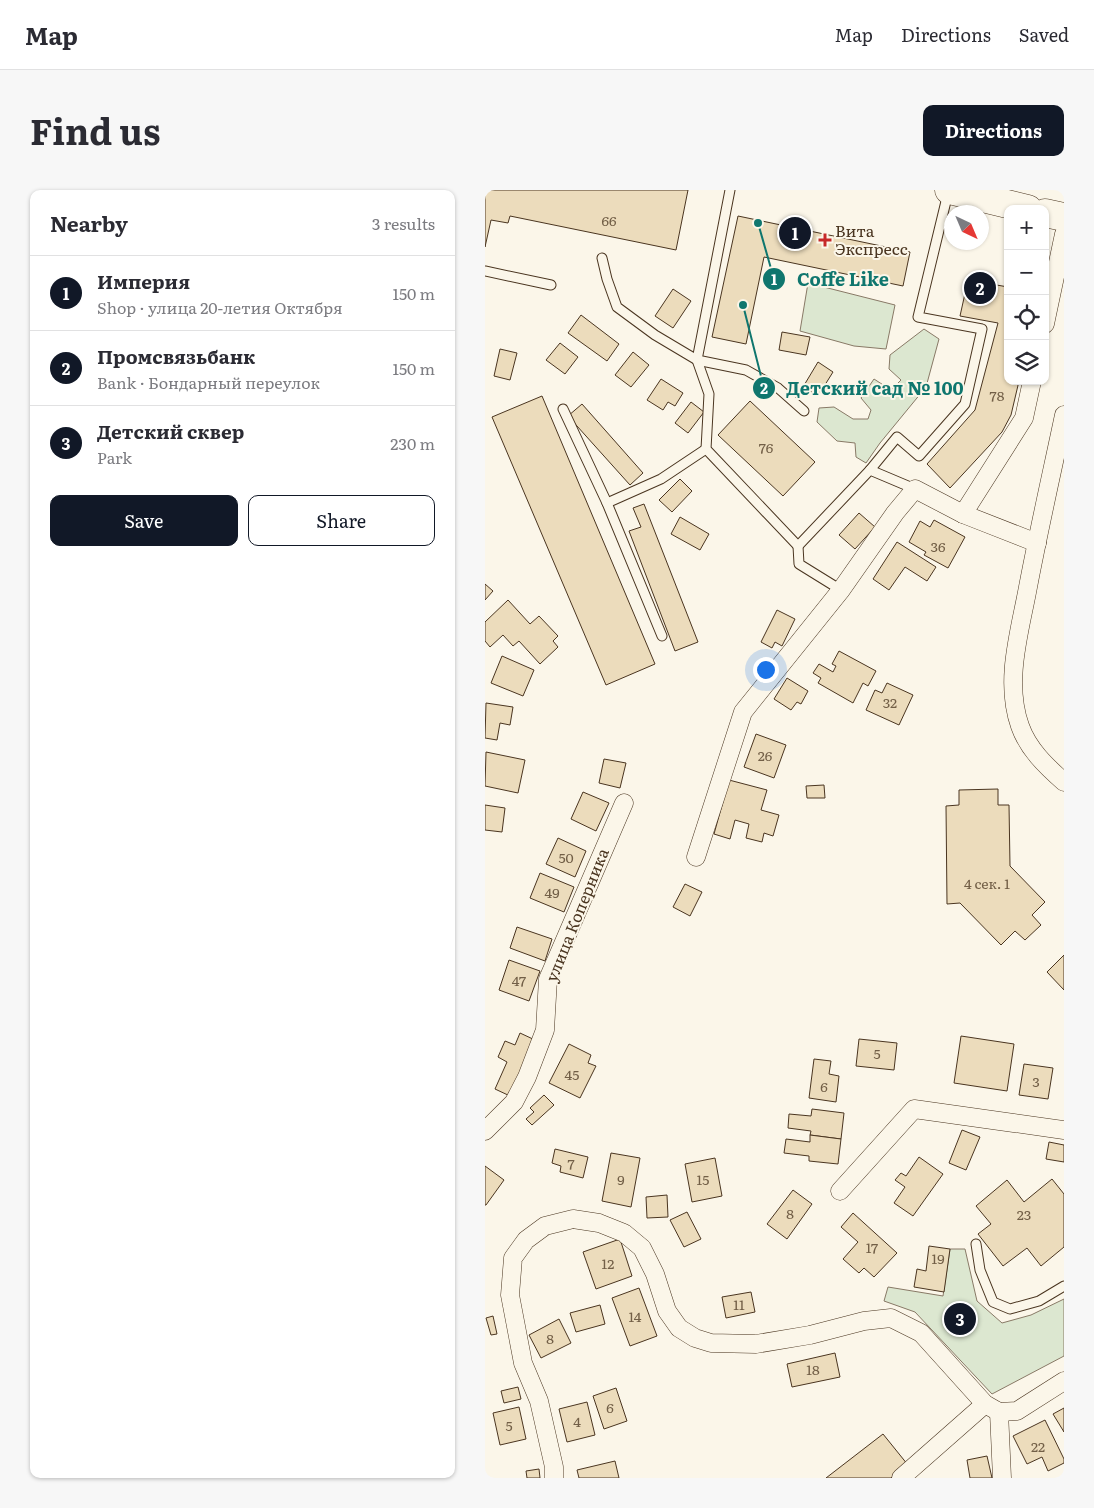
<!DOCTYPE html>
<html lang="en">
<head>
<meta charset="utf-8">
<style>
  body { margin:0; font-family:Literata,serif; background:#f7f7f7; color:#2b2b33 }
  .controls { position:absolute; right:15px; top:15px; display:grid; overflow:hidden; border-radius:10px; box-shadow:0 1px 4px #0004 }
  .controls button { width:45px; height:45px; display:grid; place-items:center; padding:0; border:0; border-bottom:1px solid #e1e1e2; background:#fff; color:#2b2b33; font:25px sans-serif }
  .compass { position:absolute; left:459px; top:15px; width:45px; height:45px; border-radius:50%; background:#fff; box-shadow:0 1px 4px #0004; rotate:136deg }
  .you { position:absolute; left:280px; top:479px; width:18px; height:18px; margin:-12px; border:4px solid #fff; border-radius:50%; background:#1a73e8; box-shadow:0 0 0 8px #1a73e833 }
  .badge { display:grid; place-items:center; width:32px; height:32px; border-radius:50%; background:#111827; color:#fff; font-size:16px; font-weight:700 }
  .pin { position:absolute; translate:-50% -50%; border:2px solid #fff; box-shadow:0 1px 5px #0006 }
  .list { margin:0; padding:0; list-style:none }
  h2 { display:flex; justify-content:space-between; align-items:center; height:65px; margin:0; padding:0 20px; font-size:21px }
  h2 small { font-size:16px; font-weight:400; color:#7c7c81 }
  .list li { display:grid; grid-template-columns:32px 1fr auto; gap:15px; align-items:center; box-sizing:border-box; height:75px; padding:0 20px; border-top:1px solid #e1e1e2 }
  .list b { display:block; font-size:19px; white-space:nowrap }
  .list p { margin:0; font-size:16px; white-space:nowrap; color:#7c7c81 }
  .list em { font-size:16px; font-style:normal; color:#7c7c81 }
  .actions { display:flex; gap:10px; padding:15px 20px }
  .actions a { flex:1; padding:11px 0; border:1px solid #111827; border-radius:10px; text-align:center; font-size:18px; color:#111827 }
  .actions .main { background:#111827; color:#fff }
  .icon { flex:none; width:28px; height:28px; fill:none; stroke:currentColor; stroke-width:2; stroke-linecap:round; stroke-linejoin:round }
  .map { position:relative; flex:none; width:579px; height:1288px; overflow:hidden; border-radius:10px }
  header { display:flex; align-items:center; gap:30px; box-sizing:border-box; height:70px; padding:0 25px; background:#fff; border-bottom:1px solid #e1e1e2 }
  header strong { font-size:24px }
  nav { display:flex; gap:28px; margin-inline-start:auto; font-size:18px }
  .intro { display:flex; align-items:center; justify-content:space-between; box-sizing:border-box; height:120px; padding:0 30px }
  h1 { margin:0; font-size:35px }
  .button { padding:12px 22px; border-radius:10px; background:#111827; color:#fff; font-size:18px; font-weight:700 }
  main { display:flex; gap:30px; padding:0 30px }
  aside { flex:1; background:#fff; border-radius:10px; box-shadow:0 1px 4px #0004 }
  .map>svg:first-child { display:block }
</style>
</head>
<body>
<header>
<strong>Map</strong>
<nav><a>Map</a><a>Directions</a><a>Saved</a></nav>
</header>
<div class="intro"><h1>Find us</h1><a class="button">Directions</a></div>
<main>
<aside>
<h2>Nearby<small>3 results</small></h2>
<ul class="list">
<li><span class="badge">1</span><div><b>Империя</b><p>Shop · улица 20-летия Октября</p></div><em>150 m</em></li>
<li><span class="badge">2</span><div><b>Промсвязьбанк</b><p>Bank · Бондарный переулок</p></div><em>150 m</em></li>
<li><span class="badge">3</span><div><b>Детский сквер</b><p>Park</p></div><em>230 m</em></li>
</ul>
<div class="actions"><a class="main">Save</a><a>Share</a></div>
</aside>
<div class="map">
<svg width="579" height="1288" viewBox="0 0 579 1288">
  <rect width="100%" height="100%" fill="#fbf6e9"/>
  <g fill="#dce7d0" stroke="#887966">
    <polygon points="323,93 410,115 401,159 369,156 315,141"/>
    <polygon points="439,139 454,149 441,197 395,253 381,273 371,267 370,253 352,251 332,232 334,218 349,217 368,229 383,229 386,220 376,208 389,189 406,200 416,190 404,179 405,165"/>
    <polygon points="465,1059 480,1059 492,1111 517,1133 546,1125 579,1109 579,1166 507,1204 430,1122 399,1111 403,1097 458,1106"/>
  </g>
  <g fill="#ecdcbc" stroke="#4a3520">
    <polygon points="0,0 203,0 191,60 25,26 23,33 6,30 0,57"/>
    <polygon points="253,26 425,62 418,96 279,67 261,154 227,147"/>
    <polygon points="483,90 523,97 523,191 534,191 526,225 517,242 465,298 442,274 490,220 513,133 475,126"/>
    <polygon points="188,99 206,111 188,138 170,126"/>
    <polygon points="96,125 134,154 122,171 83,143"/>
    <polygon points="297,142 325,147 321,165 294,160"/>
    <polygon points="75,153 93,167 80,184 61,170"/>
    <polygon points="15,159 32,163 25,190 9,186"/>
    <polygon points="148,162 164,175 146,197 130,185"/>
    <polygon points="333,172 348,182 333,206 318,197"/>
    <polygon points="176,189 198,203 190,216 183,212 178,220 162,210"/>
    <polygon points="57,206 170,474 121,495 7,227"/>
    <polygon points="265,211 330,272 298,306 233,245"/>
    <polygon points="206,212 219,222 203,243 190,233"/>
    <polygon points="97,214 158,283 145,295 83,226"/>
    <polygon points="195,289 207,301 187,322 174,310"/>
    <polygon points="159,314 213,452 190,461 144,341 156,337 148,318"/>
    <polygon points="374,323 390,337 370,359 354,345"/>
    <polygon points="195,327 224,344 215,360 186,344"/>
    <polygon points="449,330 480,347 463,378 439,365 441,362 424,352 435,331 445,337"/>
    <polygon points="412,352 451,377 442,391 420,377 404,400 388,389"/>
    <polygon points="0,394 8,401 0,410"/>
    <polygon points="23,410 45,434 54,426 73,446 68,451 73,457 55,474 34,451 28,456 18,445 5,457 0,451 0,432"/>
    <polygon points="292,420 310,429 297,456 290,452 287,458 276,452"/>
    <polygon points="354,461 391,481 383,496 378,493 368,513 333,493 336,488 328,483 334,474 348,482 351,476 347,474"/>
    <polygon points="17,466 49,480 38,506 6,493"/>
    <polygon points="302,488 323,501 316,514 312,512 306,520 289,509"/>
    <polygon points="402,493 428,505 414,535 381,520 390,500 397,503"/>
    <polygon points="1,513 28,517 25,535 15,533 12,550 0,548"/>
    <polygon points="271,544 301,555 289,588 259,577"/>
    <polygon points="1,562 40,570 33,603 0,596"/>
    <polygon points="119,569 141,573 135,598 114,593"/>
    <polygon points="244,590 282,600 276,620 294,625 288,646 279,643 277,652 261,648 264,634 250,630 245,649 229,644"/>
    <polygon points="339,595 340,608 322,608 321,596"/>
    <polygon points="513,599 513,615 524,615 525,676 560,712 547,725 556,735 540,750 530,741 516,755 475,713 462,714 461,616 474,615 474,600"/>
    <polygon points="98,602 124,613 111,641 86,629"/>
    <polygon points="0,615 20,618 17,642 0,640"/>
    <polygon points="73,648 101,661 90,687 61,674"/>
    <polygon points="55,683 89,697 79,722 45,708"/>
    <polygon points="200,694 217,702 205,726 188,717"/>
    <polygon points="32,737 67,749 60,771 25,758"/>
    <polygon points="579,765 579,800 562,782"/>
    <polygon points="24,770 55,781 44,811 14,800"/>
    <polygon points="35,843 50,850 25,906 10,899 22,872 13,867 20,851 30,855"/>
    <polygon points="476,846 529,854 522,901 469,893"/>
    <polygon points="374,849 412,853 409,880 371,876"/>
    <polygon points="84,854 106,865 103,873 111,876 95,908 64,893"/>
    <polygon points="329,869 346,871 344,884 354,886 351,912 324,908"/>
    <polygon points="539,874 568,878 563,909 534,905"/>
    <polygon points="59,905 69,915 47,935 41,929 49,922 45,918"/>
    <polygon points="327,919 359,923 356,949 325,945 326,941 303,938 304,924 326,926"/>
    <polygon points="477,940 495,947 481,980 464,973"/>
    <polygon points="325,945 356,949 353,974 324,971 324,966 299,963 301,949 325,952"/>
    <polygon points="564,952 579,955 579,972 561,969"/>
    <polygon points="70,959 103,967 98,988 75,982 76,976 67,973"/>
    <polygon points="126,963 155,968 146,1017 117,1011"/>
    <polygon points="434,967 458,984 428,1026 409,1013 420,997 410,990 416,983 421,986"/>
    <polygon points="230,968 237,1006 207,1012 200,974"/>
    <polygon points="0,976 19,990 1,1015 0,1015"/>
    <polygon points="567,989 579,1004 579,1057 556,1076 542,1058 518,1076 493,1044 506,1034 491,1016 522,990 539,1012"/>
    <polygon points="308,1000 327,1014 302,1049 282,1034"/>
    <polygon points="182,1005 183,1027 162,1028 161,1007"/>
    <polygon points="202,1022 216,1049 199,1057 185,1030"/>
    <polygon points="368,1023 412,1063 389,1087 379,1078 374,1083 358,1069 373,1052 356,1037"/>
    <polygon points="135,1049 147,1086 111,1099 98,1062"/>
    <polygon points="444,1056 465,1059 459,1102 429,1097 432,1079 441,1081"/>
    <polygon points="154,1098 172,1146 145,1156 127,1108"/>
    <polygon points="266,1102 270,1122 241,1128 237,1107"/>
    <polygon points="115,1115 120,1134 91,1142 85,1123"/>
    <polygon points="8,1126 12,1144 6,1145 1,1128"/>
    <polygon points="74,1129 86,1153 56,1168 44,1145"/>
    <polygon points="350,1163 355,1187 307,1197 302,1174"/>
    <polygon points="33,1197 36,1209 19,1213 16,1201"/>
    <polygon points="131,1198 142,1231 119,1239 108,1206"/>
    <polygon points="102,1212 110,1245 82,1252 74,1219"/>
    <polygon points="34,1217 41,1249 15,1255 8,1223"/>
    <polygon points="579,1218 579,1242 568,1224"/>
    <polygon points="560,1230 579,1269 579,1273 563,1281 557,1267 542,1274 528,1246"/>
    <polygon points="398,1244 423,1275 406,1288 341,1288"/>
    <polygon points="502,1266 507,1288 485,1288 482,1270"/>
    <polygon points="130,1271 134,1288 94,1288 92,1280"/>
    <polygon points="54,1279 55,1288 42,1288 41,1281"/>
  </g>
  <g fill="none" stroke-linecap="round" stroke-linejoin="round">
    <defs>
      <g id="service">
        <polyline points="245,0 212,170 224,204 221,259 313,356 385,280 430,299"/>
        <polyline points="117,68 122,89 132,117 170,145 212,170 261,180 293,198 319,221"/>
        <polyline points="0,81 66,95"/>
        <polyline points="78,219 122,313 177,446"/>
        <polyline points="385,280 412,247 434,266 480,214 497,139 433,127 463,3"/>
        <polyline points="122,313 176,289 221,259"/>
        <polyline points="313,356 314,374 356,400"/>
        <polyline points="491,1054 495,1080 508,1112 525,1119 554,1111 579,1096"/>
      </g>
      <g id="minor">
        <polyline points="560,134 579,44"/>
        <polyline points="547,191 539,228 478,324 552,353"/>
        <path d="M579 225C567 282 554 339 543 397 535 441 519 491 535 536 543 559 561 576 579 592"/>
        <polyline points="211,667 258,522 356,400 410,323 430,299 478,324"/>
        <polyline points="0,941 29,912 42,887 60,840 63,789 139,613"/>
        <polyline points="355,1001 429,919 579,940"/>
        <polyline points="514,1222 517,1288"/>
        <polyline points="69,1288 69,1277 54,1211 38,1173 25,1105 28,1068 41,1050 60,1036 88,1029 114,1033 139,1043 157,1058 170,1084 182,1121 194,1138 210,1148 226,1153 271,1154 325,1145 379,1131 406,1128 436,1143 500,1214 514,1222 532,1221 579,1191"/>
        <polyline points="416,1288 500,1214"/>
      </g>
      <g id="primary">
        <polyline points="464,0 543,19"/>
        <polyline points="560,23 579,27"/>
      </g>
    </defs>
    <use href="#service" stroke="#4a3520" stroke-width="11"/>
    <use href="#minor" stroke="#4a3520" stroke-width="19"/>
    <use href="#primary" stroke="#4a3520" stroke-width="29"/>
    <use href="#service" stroke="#fbf6e9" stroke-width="9"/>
    <use href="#minor" stroke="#fbf6e9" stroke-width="18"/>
    <use href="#primary" stroke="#fbf6e9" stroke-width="28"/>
  </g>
  <path fill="#c62828" stroke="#fbf6e9" stroke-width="2" d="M337.5 42.5h5v5h5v5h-5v5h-5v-5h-5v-5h5z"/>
  <g text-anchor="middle" stroke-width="4" stroke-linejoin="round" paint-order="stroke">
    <g font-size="14" fill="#725f47">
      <text x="124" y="36">66</text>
      <text x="512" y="211">78</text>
      <text x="281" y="263">76</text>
      <text x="453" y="362">36</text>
      <text x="405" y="518">32</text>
      <text x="280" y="571">26</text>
      <text x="81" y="673">50</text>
      <text x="502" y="699">4 сек. 1</text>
      <text x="67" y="708">49</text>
      <text x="34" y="796">47</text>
      <text x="392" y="869">5</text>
      <text x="87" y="890">45</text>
      <text x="551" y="897">3</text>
      <text x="339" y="902">6</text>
      <text x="86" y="979">7</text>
      <text x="136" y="995">9</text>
      <text x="218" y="995">15</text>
      <text x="305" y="1029">8</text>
      <text x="539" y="1030">23</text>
      <text x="387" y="1063">17</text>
      <text x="453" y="1074">19</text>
      <text x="123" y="1079">12</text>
      <text x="254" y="1120">11</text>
      <text x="150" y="1132">14</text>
      <text x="65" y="1154">8</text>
      <text x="328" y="1185">18</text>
      <text x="125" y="1223">6</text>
      <text x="92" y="1237">4</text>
      <text x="24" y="1241">5</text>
      <text x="553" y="1262">22</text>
    </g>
    <g font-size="16" fill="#4a3520" stroke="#fbf6e9" text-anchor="start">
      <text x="350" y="47">Вита<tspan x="350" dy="18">Экспресс</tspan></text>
    </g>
    <g font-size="16" fill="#4a3520" stroke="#fbf6e9">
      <text transform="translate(92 725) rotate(-68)" y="6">улица Коперника</text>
    </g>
  </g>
  <path fill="none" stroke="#0f766e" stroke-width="2" d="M273 33L289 89M258 115L279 198"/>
  <g fill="#0f766e" stroke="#fbf6e9" stroke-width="2">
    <circle cx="273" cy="33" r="5"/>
    <circle cx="258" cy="115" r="5"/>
    <circle cx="289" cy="89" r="12"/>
    <circle cx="279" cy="198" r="12"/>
  </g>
  <g font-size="15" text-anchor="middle" font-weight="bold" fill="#fff">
    <text x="289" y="95">1</text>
    <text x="279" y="204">2</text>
  </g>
  <g font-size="18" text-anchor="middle" font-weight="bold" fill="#0f766e" stroke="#fbf6e9" stroke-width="4" stroke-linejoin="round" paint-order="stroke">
    <text x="358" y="96">Coffe Like</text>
    <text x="390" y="205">Детский сад № 100</text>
  </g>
</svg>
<div class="controls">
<button>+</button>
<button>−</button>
<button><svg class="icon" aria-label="locate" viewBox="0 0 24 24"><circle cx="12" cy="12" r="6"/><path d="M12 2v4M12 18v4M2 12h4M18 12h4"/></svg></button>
<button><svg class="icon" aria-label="layers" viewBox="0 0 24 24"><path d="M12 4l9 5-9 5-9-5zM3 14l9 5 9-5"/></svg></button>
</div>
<svg class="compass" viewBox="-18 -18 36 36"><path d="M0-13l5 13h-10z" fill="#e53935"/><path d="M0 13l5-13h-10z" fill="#7c7c81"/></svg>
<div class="you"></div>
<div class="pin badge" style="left:310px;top:43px">1</div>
<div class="pin badge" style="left:495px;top:98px">2</div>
<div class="pin badge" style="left:475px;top:1129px">3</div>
</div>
</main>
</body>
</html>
